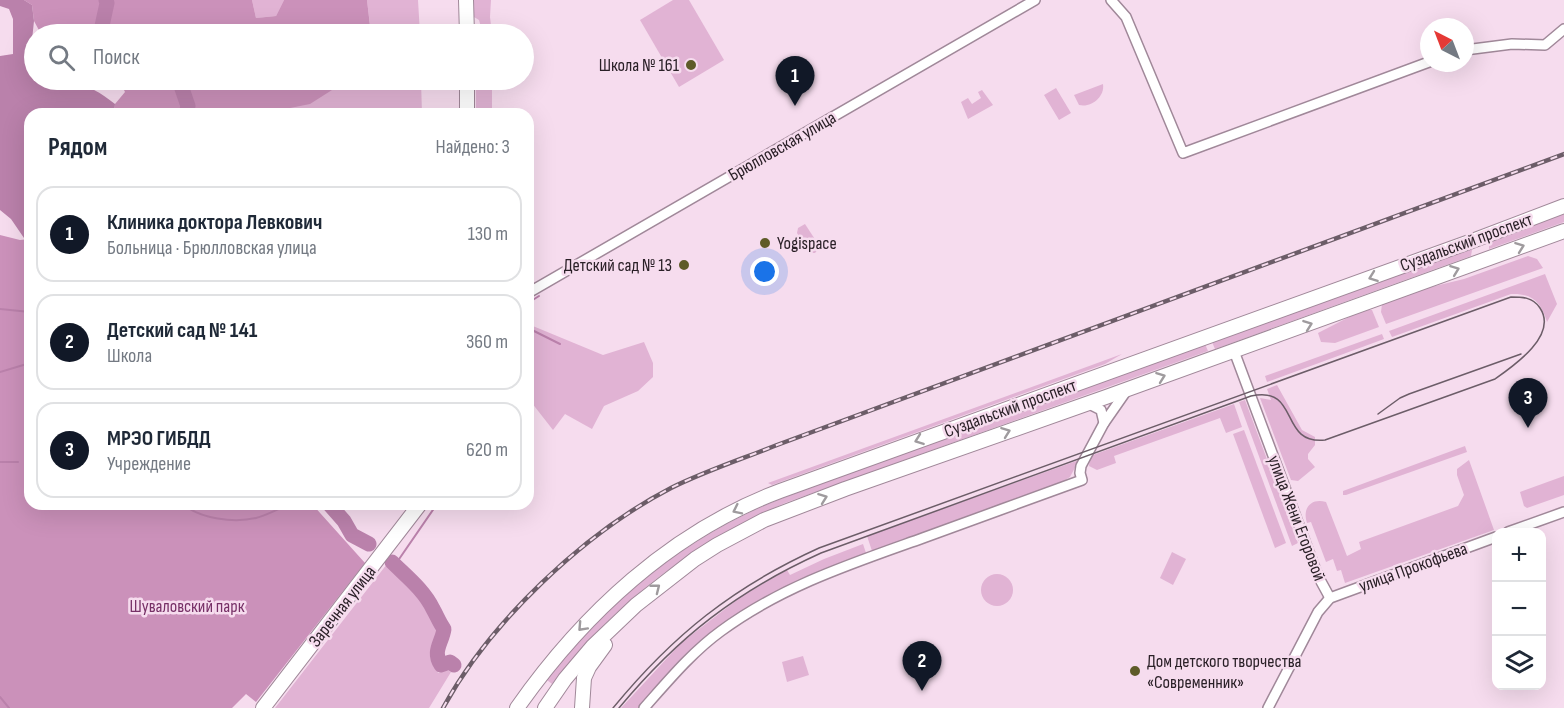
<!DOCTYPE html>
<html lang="ru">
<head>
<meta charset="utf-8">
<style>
  body { margin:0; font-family:"Sofia Sans Condensed",sans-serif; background:#f6f6f7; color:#1f2937 }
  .controls { position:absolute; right:18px; bottom:18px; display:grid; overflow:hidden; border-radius:12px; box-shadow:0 6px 24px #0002 }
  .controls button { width:54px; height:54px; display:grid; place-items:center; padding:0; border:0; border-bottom:2px solid #e0e1e3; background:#fff; color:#1f2937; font:30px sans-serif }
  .compass { position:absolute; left:1420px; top:18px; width:54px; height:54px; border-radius:50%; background:#fff; box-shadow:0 6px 24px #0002; rotate:318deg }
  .you { position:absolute; left:765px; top:272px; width:21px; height:21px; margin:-15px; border:4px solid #fff; border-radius:50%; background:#1a73e8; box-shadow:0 0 0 9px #1a73e833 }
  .badge { display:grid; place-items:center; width:39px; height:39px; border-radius:50%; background:#111827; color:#fff; font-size:20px; font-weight:700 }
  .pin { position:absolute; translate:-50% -50px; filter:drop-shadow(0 2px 3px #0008) }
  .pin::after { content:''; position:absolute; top:32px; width:21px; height:18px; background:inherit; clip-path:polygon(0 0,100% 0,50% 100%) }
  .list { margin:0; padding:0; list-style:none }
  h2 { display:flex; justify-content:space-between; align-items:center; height:78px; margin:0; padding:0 24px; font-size:26px }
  h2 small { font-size:20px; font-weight:400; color:#747a83 }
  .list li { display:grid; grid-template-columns:39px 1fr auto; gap:18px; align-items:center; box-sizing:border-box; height:96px; margin:0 12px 12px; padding:0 12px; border:2px solid #e0e1e3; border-radius:18px }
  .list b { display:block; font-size:22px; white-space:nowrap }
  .list p { margin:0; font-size:20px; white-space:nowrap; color:#747a83 }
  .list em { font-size:20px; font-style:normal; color:#747a83 }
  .icon { flex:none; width:33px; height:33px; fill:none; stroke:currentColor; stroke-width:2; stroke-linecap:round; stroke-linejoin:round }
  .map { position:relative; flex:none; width:1564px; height:708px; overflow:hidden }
  .search { position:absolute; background:#fff; box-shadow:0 6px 24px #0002; left:24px; top:24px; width:510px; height:66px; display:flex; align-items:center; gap:15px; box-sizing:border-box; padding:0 21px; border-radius:33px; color:#747a83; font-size:22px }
  .panel { position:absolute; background:#fff; box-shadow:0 6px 24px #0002; left:24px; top:108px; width:510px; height:402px; border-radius:18px }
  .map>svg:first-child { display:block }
</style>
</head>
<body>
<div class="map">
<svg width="1564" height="708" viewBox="0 0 1564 708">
  <rect width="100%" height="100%" fill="#f6dcee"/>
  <g fill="#e1b3d4">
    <polygon points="252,0 284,0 276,16 256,18"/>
    <polygon points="367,0 418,0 420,34 366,34 370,25"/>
    <polygon points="472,0 491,0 490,17 492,34 483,34 479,20 474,17"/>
    <polygon points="673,0 689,0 724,60 679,87 640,20"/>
    <polygon points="345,80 421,80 422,114 269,114 343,83"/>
    <polygon points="482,80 492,80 492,114 476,114 476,86"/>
    <path d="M1103 84C1105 97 1091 108 1079 105L1074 95Z"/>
    <polygon points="1056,88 1071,113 1059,120 1044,95"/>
    <polygon points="982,90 993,105 968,119 961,102 968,98 972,104 981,98 978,92"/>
    <polygon points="1564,214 1564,222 1489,249 1489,244 1486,243"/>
    <polygon points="805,224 820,247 815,253 809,253 797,233 798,228"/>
    <polygon points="1469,249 1472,250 1471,256 1215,349 1212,342"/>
    <polygon points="1528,256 1537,259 1543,268 1386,324 1381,312 1382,304 1427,288 1464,279"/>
    <path d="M1545 274 1557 304 1547 322C1541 302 1532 293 1511 294L1392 337 1389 331Z"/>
    <polygon points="1368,310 1372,310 1379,327 1335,343 1321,342 1318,333 1353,315"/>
    <polygon points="528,324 603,355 644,342 653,363 653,377 638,391 604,406 592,429 565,414 553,430 528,398"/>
    <polygon points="1382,334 1384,339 1267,382 1265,376"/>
    <path d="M1205 344 1208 351 785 503C692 544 614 603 552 684L547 680C608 600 688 535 783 498Z"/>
    <polygon points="1122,354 1105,364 772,485 768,483"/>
    <polygon points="1277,385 1302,430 1315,437 1315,445 1308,454 1308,459 1315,467 1298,481 1291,480 1260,398 1271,400 1267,389"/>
    <polygon points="1245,400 1298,543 1292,546 1239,402"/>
    <polygon points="1234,404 1242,427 1226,433 1220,418 1114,456 1116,463 1097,470 1089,466 1090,456"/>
    <polygon points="1244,430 1286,543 1275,548 1233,434"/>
    <polygon points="1465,446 1467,452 1346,495 1343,495 1343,491"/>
    <polygon points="1079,460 1070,477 1062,482 872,551 867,536"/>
    <path d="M1469 460 1494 530 1345 583 1341 570 1337 571 1333 559 1326 562 1311 522 1307 523C1302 508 1311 498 1326 502L1347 556 1361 549 1359 542 1458 506 1464 495 1457 475V469Z"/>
    <polygon points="1564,476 1564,495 1527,508 1524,506 1520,492"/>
    <path d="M863 544 866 553C810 574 751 599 704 638 680 658 659 684 638 708H621L681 643 742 596 787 570 790 575 824 559Z"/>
    <polygon points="1172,552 1186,559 1173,585 1160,578"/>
    <path d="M387 564 413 588 430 609 439 636C435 649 431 659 438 673L447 670 451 672 429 708H275Z"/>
    <circle cx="997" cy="590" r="16"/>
    <polygon points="803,656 809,675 787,682 782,662"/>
  </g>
  <g fill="#cb91ba">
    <polygon points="24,0 252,0 256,18 276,16 284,0 367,0 370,26 366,34 41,34 34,21 32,5"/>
    <polygon points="114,80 345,80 343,83 310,104 275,111 269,114 114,114 115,104 125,92 121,84"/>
    <polygon points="0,235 20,240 30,239 30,504 312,504 365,563 256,702 246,694 232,708 0,708"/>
  </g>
  <path fill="#ba81ab" d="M0 0H24L32 5 34 21 30 59 34 64V80C72 80 84 80 115 104L114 114H30V239L24 238 11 219 0 210V56L13 54V19L9 9 0 6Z"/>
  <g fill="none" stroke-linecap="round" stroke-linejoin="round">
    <g stroke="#ba81ab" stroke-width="2">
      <polyline points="528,303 539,296"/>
      <polyline points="0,309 30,312"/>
      <polyline points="528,328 560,344"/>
      <polyline points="0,372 30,363"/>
      <polyline points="28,455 30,455"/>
      <polyline points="0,462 18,462"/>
      <path d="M183 504C200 519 234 523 256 518 268 515 279 508 291 504"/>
      <polyline points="395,565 437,504"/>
      <polyline points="0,697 9,708"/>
    </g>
    <g stroke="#ba81ab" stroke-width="15">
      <polyline points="106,0 107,3 102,26 108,34"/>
      <polyline points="179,80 188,106 186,114"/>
      <polyline points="329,504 344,521 352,535 369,544"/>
      <path d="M392 562C406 576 424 590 433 609 437 616 439 622 444 629 442 643 432 651 441 665L450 662 454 665"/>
    </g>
    <defs>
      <g id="street">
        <polyline points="1111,0 1126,17 1183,153 1429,62"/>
        <polyline points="1465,50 1512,44 1545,45 1564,29"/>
        <polyline points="528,293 1035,0"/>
        <polyline points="1234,351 1318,576 1330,598"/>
        <polyline points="1087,403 1101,410 1104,423 1127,390"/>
        <polyline points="1508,532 1564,512"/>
        <path d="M644 708C668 681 692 652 721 631 782 586 853 563 923 538 976 519 1029 499 1082 480L1080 473 1081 466 1104 423"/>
        <polyline points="1268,708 1318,612 1330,598 1496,537"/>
      </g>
      <g id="secondary">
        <polyline points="466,0 467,34"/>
        <polyline points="467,114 467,80"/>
        <polyline points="263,708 420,504"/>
        <path d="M517 708C583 614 671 532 780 491L1472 241 1564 206"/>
        <polyline points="545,708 565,679 593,646 636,605 695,559 717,545 764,520 845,489 1106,397 1564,231"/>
        <polyline points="582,708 584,678 589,667 605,645"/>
      </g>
    </defs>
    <use href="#street" stroke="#a08899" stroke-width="12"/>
    <use href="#secondary" stroke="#a08899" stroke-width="16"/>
    <use href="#street" stroke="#fff" stroke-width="9"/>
    <use href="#secondary" stroke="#fff" stroke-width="14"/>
    <g stroke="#6c5d68" stroke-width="1.5">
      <polyline points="1378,414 1400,398 1409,394 1521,354"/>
      <path d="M613 708C673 635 733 587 819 548L1511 297C1522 297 1533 297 1540 308 1558 335 1515 365 1495 379L1325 440C1278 445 1301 385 1251 396L821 553C737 591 678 637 619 708"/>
    </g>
    <defs>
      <path id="rail" d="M443 708C490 622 584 533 671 488 705 471 742 459 777 445L1564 154"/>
    </defs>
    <use href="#rail" stroke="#6c5d68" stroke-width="4.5"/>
    <use href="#rail" stroke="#f6dcee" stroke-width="2" stroke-dasharray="7" stroke-linecap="butt"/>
  </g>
  <defs><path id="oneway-chevron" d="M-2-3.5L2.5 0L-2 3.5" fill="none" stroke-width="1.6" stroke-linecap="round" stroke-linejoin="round" transform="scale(1.5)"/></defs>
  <g stroke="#9f9b9e">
    <use href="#oneway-chevron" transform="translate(1520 247) rotate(-20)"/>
    <use href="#oneway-chevron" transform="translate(1455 270) rotate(-21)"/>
    <use href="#oneway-chevron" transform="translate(1373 277) rotate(160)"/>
    <use href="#oneway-chevron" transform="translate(1308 325) rotate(-20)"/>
    <use href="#oneway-chevron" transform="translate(1161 377) rotate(-20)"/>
    <use href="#oneway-chevron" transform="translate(1006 432) rotate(-20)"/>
    <use href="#oneway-chevron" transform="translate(919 440) rotate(160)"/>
    <use href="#oneway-chevron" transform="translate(823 498) rotate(-20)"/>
    <use href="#oneway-chevron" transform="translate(737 510) rotate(154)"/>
    <use href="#oneway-chevron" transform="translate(656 588) rotate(-38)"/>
    <use href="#oneway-chevron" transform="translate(582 627) rotate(133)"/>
  </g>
  <g fill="#5e5b28" stroke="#f6dcee" stroke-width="2">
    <circle cx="691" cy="65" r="6"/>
    <circle cx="765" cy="243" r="6"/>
    <circle cx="684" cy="265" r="6"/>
    <circle cx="1135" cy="671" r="6"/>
  </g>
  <g text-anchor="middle" stroke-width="5" stroke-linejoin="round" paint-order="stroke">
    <g font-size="18" fill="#2a2027" stroke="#f6dcee" text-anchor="end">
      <text x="679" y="71">Школа № 161</text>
      <text x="777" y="249" text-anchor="start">Yogispace</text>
      <text x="672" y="271">Детский сад № 13</text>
      <text x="1147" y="667" text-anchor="start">Дом детского творчества<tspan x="1147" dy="21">«Современник»</tspan></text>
    </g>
    <g font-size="18" fill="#2a2027" stroke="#f6dcee">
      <text transform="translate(782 146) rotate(-30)" y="6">Брюлловская улица</text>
      <text transform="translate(1466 242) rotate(-20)" y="6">Суздальский проспект</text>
      <text transform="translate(1010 408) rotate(-20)" y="6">Суздальский проспект</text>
      <text transform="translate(1297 518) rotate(69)" y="6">улица Жени Егоровой</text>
      <text transform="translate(1413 567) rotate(-20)" y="6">улица Прокофьева</text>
      <text transform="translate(342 606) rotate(-52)" y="6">Заречная улица</text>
    </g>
    <g font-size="18" fill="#773167" stroke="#f6dcee">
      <text x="187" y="612">Шуваловский парк</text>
    </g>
  </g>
</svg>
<div class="controls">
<button>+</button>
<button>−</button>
<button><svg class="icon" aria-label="layers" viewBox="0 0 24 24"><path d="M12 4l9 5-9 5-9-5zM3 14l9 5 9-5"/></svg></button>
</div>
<svg class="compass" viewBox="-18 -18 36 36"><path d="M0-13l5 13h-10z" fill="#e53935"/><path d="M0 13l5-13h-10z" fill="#747a83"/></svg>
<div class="you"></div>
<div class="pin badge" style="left:795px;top:106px">1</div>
<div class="pin badge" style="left:922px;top:691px">2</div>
<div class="pin badge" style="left:1528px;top:428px">3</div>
<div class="search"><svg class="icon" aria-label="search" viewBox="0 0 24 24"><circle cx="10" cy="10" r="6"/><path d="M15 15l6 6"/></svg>Поиск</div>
<section class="panel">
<h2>Рядом<small>Найдено: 3</small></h2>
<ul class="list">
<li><span class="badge">1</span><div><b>Клиника доктора Левкович</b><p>Больница · Брюлловская улица</p></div><em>130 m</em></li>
<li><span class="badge">2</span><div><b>Детский сад № 141</b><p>Школа</p></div><em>360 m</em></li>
<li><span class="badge">3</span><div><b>МРЭО ГИБДД</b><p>Учреждение</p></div><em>620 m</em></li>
</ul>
</section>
</div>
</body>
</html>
